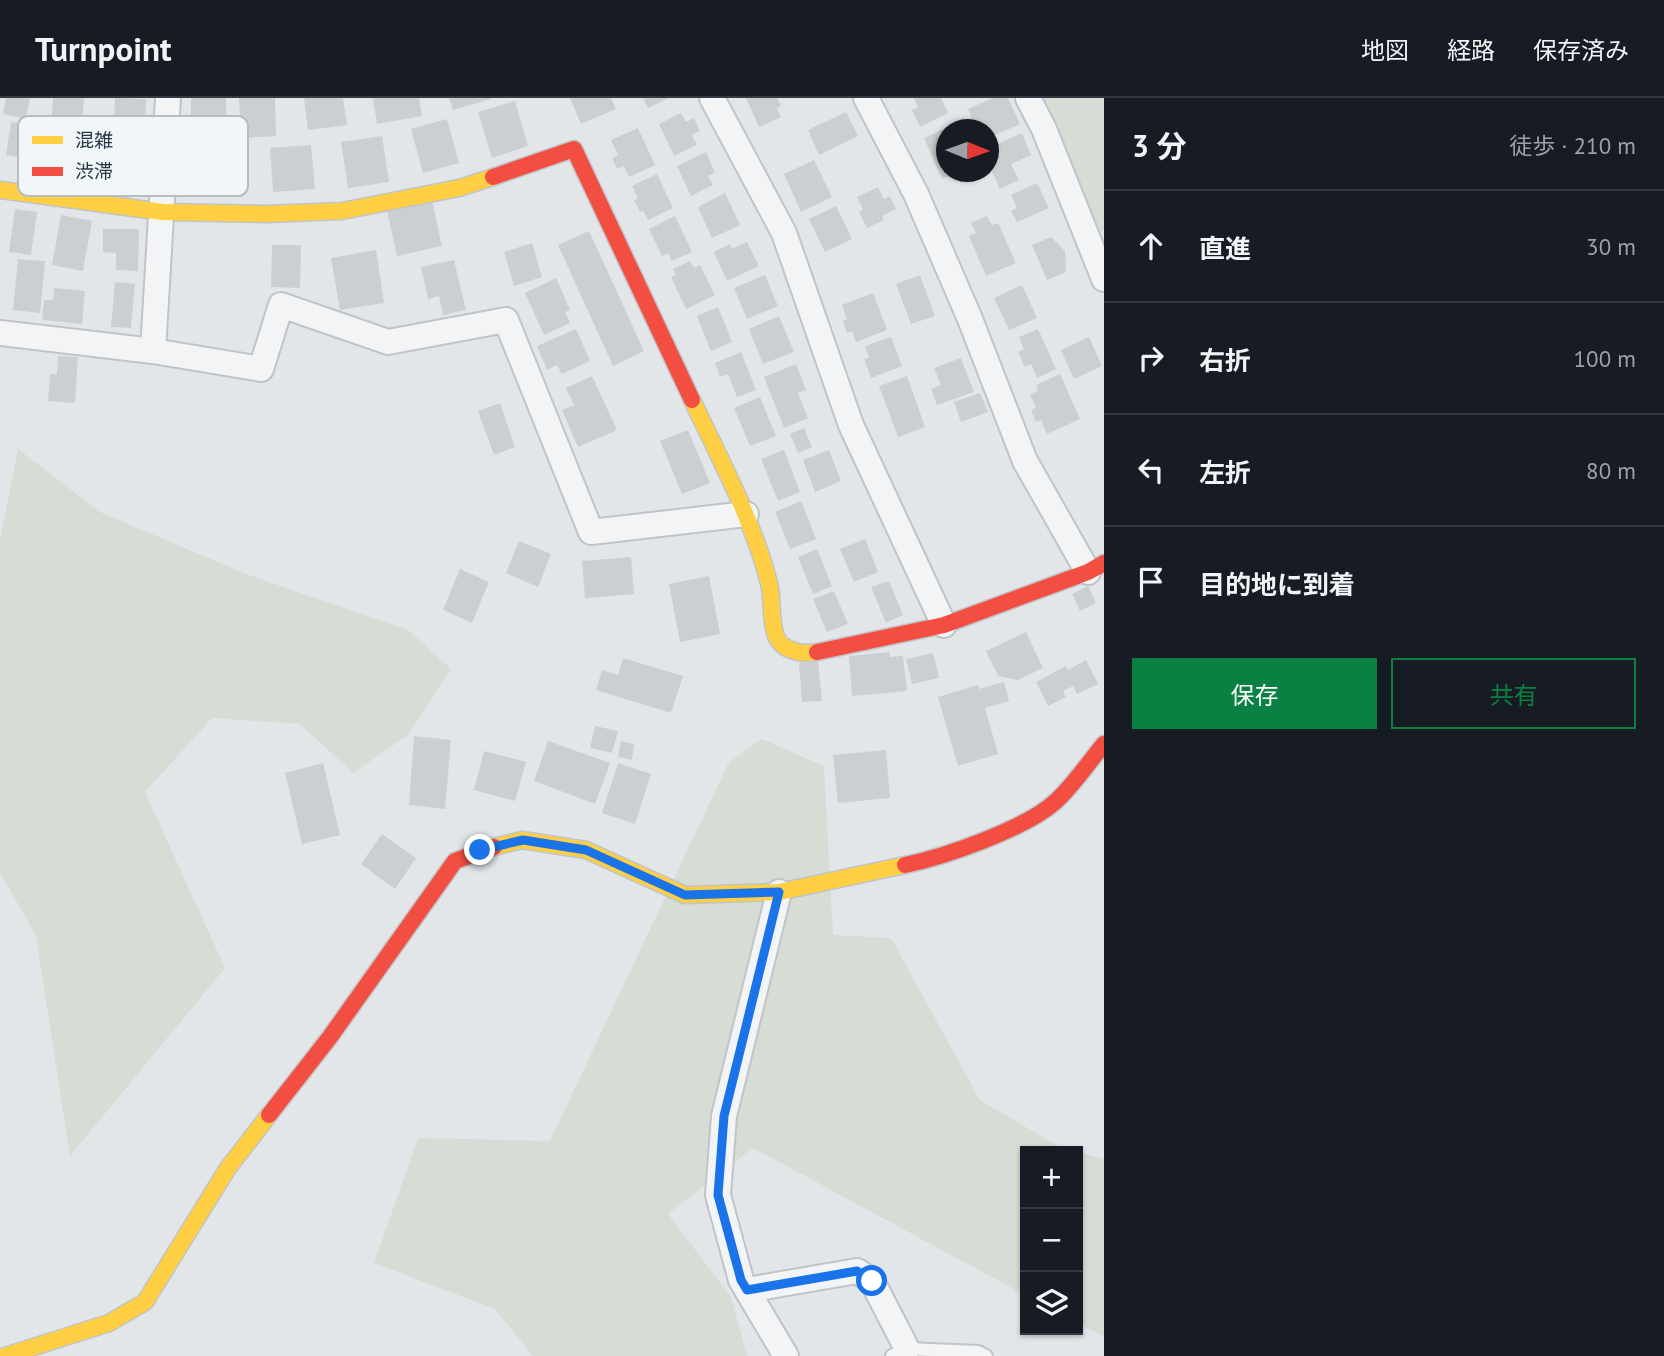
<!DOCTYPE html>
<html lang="ja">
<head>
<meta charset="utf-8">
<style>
  body { margin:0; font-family:"PT Sans","Noto Sans JP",sans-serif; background:#20242c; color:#f1f3f6 }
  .controls { position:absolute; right:21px; bottom:21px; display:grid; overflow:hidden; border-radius:0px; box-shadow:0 2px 5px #0004 }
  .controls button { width:63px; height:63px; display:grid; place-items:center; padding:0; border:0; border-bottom:2px solid #363941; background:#171b24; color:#f1f3f6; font:35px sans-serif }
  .compass { position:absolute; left:936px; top:21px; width:63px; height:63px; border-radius:50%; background:#171b24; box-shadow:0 2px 5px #0004; rotate:91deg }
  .stop { position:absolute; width:21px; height:21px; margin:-16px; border:5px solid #1a73e8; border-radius:50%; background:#fff }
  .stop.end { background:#1a73e8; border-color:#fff; box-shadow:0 2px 7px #0008 }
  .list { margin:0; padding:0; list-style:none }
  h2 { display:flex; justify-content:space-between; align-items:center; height:91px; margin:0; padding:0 28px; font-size:30px }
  h2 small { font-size:23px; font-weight:400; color:#9ea1a6 }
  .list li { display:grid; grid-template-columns:46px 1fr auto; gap:21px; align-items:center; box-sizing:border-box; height:112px; padding:0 28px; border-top:2px solid #363941 }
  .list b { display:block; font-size:26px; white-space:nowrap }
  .list em { font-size:23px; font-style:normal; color:#9ea1a6 }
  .actions { display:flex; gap:14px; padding:21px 28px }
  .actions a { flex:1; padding:16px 0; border:2px solid #0b8043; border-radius:0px; text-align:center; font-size:24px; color:#0b8043 }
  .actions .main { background:#0b8043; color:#fff }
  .icon { flex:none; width:38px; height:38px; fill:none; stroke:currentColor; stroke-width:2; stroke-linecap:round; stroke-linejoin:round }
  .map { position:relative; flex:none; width:1104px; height:1258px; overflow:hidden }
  header { display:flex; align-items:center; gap:42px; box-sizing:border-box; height:98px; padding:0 35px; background:#171b24; border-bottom:2px solid #363941 }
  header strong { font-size:33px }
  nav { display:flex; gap:38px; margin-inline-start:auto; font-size:24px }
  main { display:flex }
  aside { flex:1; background:#171b24 }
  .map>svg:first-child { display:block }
</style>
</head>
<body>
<header>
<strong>Turnpoint</strong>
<nav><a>地図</a><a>経路</a><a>保存済み</a></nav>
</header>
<main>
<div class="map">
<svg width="1104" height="1258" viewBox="0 0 1104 1258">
  <rect width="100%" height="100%" fill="#e3e6e9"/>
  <g fill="#d6ddd4">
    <polygon points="1039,0 1104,0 1104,132 1095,136"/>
    <polygon points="18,351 100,414 246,476 408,532 451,571 408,637 353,675 300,626 212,620 145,694 225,870 70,1058 36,838 0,774 0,442"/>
    <polygon points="762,641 824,668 833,837 891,840 980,1002 1058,1048 1076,1053 1025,1053 1025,1197 753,1050 668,1116 731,1199 747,1258 533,1258 495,1211 374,1165 418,1040 550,1043 729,664"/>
    <polygon points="1078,1054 1104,1061 1104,1239 1078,1225"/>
  </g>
  <g fill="#cccfd2">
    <polygon points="6,0 30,0 26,21 3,16"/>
    <polygon points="53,0 84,0 82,31 51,29"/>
    <polygon points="115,0 146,1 145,35 113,34"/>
    <polygon points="191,0 226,0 227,41 191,42"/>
    <polygon points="239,0 275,0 276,38 241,40"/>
    <polygon points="304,0 343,0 347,27 308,32"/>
    <polygon points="373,0 419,0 422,18 377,26"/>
    <polygon points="449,0 491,0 491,1 453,12"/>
    <polygon points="570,0 611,0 616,11 581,26"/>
    <polygon points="643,0 669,0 648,10"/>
    <polygon points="746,0 777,0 781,8 777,10 781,19 759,29"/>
    <polygon points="914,0 941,0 948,15 920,29 912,12 918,9"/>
    <polygon points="993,0 1008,0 1020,26 988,40 988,32 963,32 960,25 972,20 968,11"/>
    <polygon points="515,3 528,48 492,60 478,14"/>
    <polygon points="846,14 858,38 819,57 808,32"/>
    <polygon points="681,15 686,24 694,20 700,33 692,37 697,47 674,58 659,26"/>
    <polygon points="447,21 459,65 423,75 411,31"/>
    <polygon points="11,24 30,27 25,60 6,57"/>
    <polygon points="954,26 956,32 946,32 946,74 960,74 942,81 924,40"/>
    <polygon points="638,30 655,67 629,79 624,68 617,71 612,60 618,57 611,42"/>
    <polygon points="1022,35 1031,57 1011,66 1019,82 1000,91 988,65 988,50"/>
    <polygon points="382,38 389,84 348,90 341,44"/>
    <polygon points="311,47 315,91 273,94 270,50"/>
    <polygon points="202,53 242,53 243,99 203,99"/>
    <polygon points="706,54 715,75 708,78 713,87 691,98 677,68"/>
    <polygon points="814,62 832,99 801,114 784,76"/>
    <polygon points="657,76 673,110 648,122 643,113 640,114 634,102 638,101 632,88"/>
    <polygon points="1037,85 1049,110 1017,124 1011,113 1017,110 1011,97"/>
    <polygon points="878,89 884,101 890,98 896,111 882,118 884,122 867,130 859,114 863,111 857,99"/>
    <polygon points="725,95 740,127 712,140 698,109"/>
    <polygon points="432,103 442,148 397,158 387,113"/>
    <polygon points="836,108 852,141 825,154 809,121"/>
    <polygon points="15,111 37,114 31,157 9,154"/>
    <polygon points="61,117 92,123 83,173 52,167"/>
    <polygon points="675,118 692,154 672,163 668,155 662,158 649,131"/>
    <polygon points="987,118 992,127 998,125 1016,165 986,178 969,138 976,135 971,125"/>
    <polygon points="103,131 139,131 138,173 116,172 116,155 103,154"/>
    <polygon points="589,133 644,253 613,268 558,147"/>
    <polygon points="1051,139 1065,153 1066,174 1047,182 1032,147"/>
    <polygon points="747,144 759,168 727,183 714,154 730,146 732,151"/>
    <polygon points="532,145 542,179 514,188 504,154"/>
    <polygon points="272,147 301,147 300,190 271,189"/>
    <polygon points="376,152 384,205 340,212 331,160"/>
    <polygon points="18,161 45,163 40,215 13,212"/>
    <polygon points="454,162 466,212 443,217 439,198 428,201 421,169"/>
    <polygon points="690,163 694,170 700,167 715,197 686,211 671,179 676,177 673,171"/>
    <polygon points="765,177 778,208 747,221 734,190"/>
    <polygon points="920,177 935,218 911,226 896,186"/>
    <polygon points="556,180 570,212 565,214 570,225 544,237 525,195"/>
    <polygon points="115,184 135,186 131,230 111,229"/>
    <polygon points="1022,187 1037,220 1009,232 994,200"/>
    <polygon points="54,190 85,193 82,226 42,222 44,202 53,202"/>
    <polygon points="873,195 887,232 856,244 852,233 847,235 843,223 847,221 842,207"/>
    <polygon points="718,209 732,244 711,253 697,218"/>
    <polygon points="779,218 794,254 763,266 749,231"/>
    <polygon points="576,231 590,263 562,276 557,267 547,272 537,248"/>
    <polygon points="1038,231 1056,271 1037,280 1031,266 1025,269 1018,254 1024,251 1019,239"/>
    <polygon points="891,239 902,268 871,280 864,261 869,260 865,248"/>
    <polygon points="1089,239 1102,268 1074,281 1061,252"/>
    <polygon points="741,254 756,292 737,299 728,276 720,279 715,265"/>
    <polygon points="58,258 78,259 75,305 48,303 50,276 57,276"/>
    <polygon points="961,260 974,294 937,307 931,291 941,287 934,270"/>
    <polygon points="796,266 806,292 798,295 808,320 784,330 764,279"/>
    <polygon points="1060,276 1080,321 1047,336 1041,322 1036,324 1031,312 1036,310 1030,296 1038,293 1036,287"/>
    <polygon points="592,278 617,332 578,349 562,312 574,307 566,290"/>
    <polygon points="907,278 925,329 898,339 879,288"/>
    <polygon points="980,295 988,314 961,324 954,304"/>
    <polygon points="760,299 776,338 750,348 734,310"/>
    <polygon points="500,305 515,349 494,357 478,313"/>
    <polygon points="804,330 812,349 798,355 790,336"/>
    <polygon points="688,332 710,385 682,396 660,343"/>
    <polygon points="784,352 800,394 778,403 761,361"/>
    <polygon points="829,352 841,383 815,394 803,362"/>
    <polygon points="801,403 816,441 790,451 775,414"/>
    <polygon points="865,441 878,474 854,484 840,451"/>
    <polygon points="519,443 551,456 538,489 506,475"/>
    <polygon points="817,451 832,488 813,496 798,459"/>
    <polygon points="631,459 634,496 585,500 582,463"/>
    <polygon points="460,471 489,484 472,525 443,512"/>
    <polygon points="709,478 720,536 680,544 669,486"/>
    <polygon points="889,483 903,517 886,525 871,489"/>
    <polygon points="1088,488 1096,505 1080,513 1072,496"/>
    <polygon points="834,493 848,526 827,534 813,501"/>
    <polygon points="1026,534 1043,570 1018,582 998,578 986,553"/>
    <polygon points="890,554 890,559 903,558 907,593 852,598 849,558"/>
    <polygon points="933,555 939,580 912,586 906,561"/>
    <polygon points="623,560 683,578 671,615 596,592 602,572 618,577"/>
    <polygon points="1086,562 1098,586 1077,596 1073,588 1063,593 1066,599 1048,608 1036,584 1066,568 1068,572"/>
    <polygon points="818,564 822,603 802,604 799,565"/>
    <polygon points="1004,584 1009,603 985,610 998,656 958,668 938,599 978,587 979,591"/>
    <polygon points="595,628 618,633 612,655 590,650"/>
    <polygon points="414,638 451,642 445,711 409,707"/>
    <polygon points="548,643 610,665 595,706 534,683"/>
    <polygon points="621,643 634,646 632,662 618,659"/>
    <polygon points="886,652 890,700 838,705 833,657"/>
    <polygon points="484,653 526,664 515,703 474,692"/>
    <polygon points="323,665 340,737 302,746 285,675"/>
    <polygon points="618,665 651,676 635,726 602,715"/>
    <polygon points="382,736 416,760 395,791 361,766"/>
  </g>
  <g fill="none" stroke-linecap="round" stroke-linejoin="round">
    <defs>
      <polyline id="lane" points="892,1258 907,1251 978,1254 986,1258"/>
      <g id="street">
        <polyline points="712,0 784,135 851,327 944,527"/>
        <polyline points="866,0 916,96 970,221 1025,363 1088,474"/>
        <polyline points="1028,0 1044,31 1104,181"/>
        <polyline points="0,235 153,253 261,271 281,207 388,244 506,222 591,434 746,416"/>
        <polyline points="153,253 168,0"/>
        <polyline points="779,794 724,1018 718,1097 741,1182 786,1258"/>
        <polyline points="747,1192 857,1173 872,1183 907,1251"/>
      </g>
      <g id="slow">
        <polyline points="0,92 163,114 266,116 342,113 459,90 493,79"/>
        <path d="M692 302C720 361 752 420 769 485 773 501 770 522 776 538 782 553 802 557 817 554"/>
        <polyline points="494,749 522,742 586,752 685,797 779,794 905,767"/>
        <polyline points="5,1258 109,1225 145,1204 228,1070 269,1017"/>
      </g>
      <g id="jam">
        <polyline points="493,79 574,51 692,302"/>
        <polyline points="817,554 944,527 1088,474 1104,465"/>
        <path d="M905 767C944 759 1025 731 1055 704 1073 688 1088 665 1104 646"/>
        <polyline points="269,1017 330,939 455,763 494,749"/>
      </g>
    </defs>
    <use href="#lane" stroke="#c1c4c7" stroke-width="16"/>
    <use href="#street" stroke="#c1c4c7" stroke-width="28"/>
    <use href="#slow" stroke="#c1c4c7" stroke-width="19"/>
    <use href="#jam" stroke="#c1c4c7" stroke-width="19"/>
    <use href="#lane" stroke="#f3f4f6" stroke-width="12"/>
    <use href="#street" stroke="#f3f4f6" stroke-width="24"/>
    <use href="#slow" stroke="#ffcf43" stroke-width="16"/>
    <use href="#jam" stroke="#f24e42" stroke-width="16"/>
  </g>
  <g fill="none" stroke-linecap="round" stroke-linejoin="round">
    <polyline stroke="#1a73e8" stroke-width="9" points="480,752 523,742 586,752 685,797 779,794 724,1018 718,1097 741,1182 747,1192 857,1173 872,1183"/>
  </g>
  <rect x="18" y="18" width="230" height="80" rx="10" fill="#f1f6f8" stroke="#b5bdc2" stroke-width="2"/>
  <rect x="32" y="38" width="31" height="8" fill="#ffcf43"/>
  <rect x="32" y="69" width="31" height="9" fill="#f24e42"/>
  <g font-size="19" fill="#283845">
    <text x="75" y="49">混雑</text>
    <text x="75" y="80">渋滞</text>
  </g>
</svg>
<div class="controls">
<button>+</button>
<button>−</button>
<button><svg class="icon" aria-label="layers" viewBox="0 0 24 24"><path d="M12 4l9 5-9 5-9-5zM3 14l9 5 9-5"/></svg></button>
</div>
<svg class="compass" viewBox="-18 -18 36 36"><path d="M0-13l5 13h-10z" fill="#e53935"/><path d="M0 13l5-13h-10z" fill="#9ea1a6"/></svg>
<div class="stop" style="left:872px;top:1183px"></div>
<div class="stop end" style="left:480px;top:752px"></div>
</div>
<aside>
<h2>3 分<small>徒歩 · 210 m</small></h2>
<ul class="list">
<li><svg class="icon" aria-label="ahead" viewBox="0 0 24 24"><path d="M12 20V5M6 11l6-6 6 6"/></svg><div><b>直進</b></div><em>30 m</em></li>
<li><svg class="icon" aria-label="right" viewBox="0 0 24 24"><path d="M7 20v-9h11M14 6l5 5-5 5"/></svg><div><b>右折</b></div><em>100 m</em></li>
<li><svg class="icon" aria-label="left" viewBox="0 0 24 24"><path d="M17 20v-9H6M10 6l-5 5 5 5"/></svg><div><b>左折</b></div><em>80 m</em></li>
<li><svg class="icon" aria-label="arrive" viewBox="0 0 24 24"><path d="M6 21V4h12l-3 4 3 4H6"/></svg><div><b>目的地に到着</b></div></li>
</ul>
<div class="actions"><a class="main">保存</a><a>共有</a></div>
</aside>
</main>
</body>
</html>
